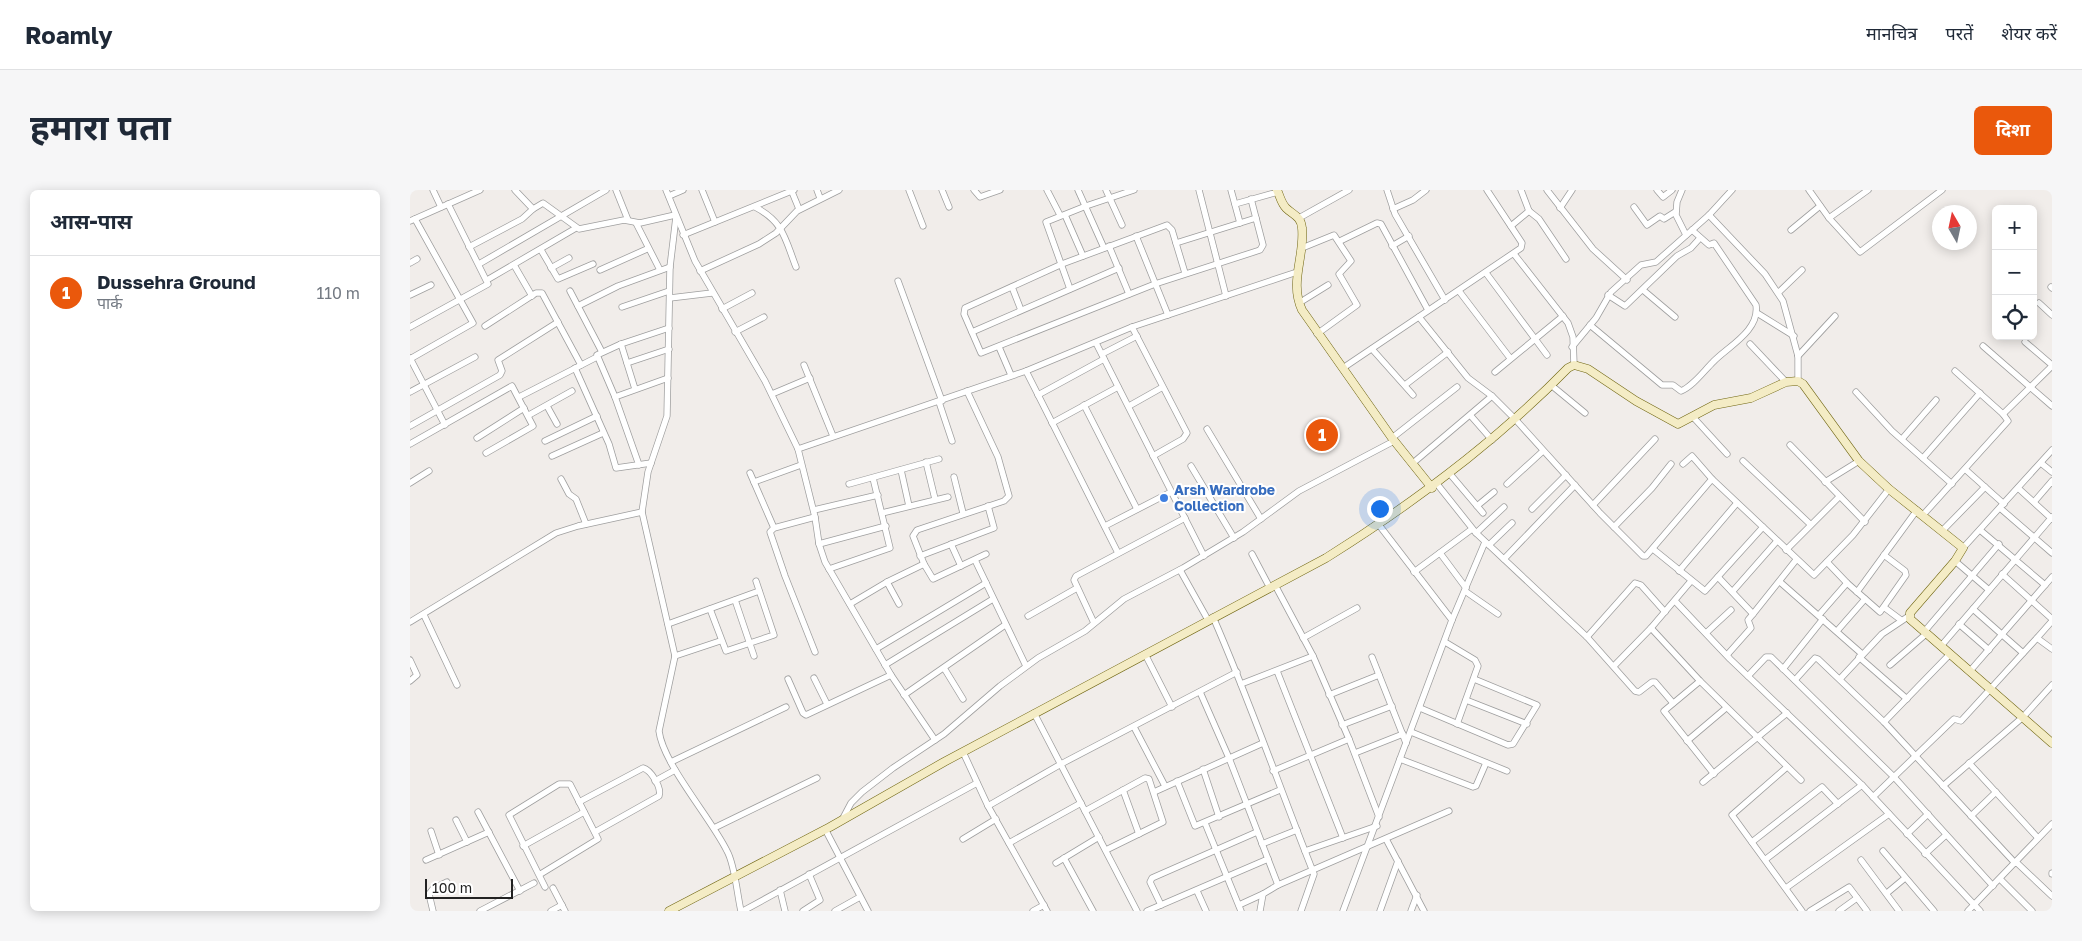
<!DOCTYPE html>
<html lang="hi">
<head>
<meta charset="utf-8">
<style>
  body { margin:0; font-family:"Golos Text","Noto Sans Devanagari",sans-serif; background:#f6f6f7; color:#1f2937 }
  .controls { position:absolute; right:15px; top:15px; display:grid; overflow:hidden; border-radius:8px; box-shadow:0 2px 12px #0003 }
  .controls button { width:45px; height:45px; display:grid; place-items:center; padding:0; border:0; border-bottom:1px solid #e0e1e3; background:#fff; color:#1f2937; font:25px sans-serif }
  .compass { position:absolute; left:1522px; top:15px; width:45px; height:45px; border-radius:50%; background:#fff; box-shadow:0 2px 12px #0003; rotate:351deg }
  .scale { position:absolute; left:15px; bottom:12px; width:88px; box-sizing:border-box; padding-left:5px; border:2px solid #222; border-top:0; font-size:14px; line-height:18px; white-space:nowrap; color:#222; -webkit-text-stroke:4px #fff; paint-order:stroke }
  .you { position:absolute; left:969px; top:318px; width:18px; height:18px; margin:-12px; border:4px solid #fff; border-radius:50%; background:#1a73e8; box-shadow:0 0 0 8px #1a73e833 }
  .badge { display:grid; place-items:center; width:32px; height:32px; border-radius:50%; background:#ea580c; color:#fff; font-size:16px; font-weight:700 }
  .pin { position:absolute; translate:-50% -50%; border:2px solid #fff; box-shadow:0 1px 5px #0006 }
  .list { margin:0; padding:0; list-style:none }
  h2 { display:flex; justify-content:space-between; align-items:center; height:65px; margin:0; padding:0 20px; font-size:21px }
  h2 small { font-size:16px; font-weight:400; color:#747a83 }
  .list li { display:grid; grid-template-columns:32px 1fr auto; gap:15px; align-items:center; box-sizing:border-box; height:75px; padding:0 20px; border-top:1px solid #e0e1e3 }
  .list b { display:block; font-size:19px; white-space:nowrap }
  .list p { margin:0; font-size:16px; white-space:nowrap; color:#747a83 }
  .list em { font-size:16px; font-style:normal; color:#747a83 }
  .icon { flex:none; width:28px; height:28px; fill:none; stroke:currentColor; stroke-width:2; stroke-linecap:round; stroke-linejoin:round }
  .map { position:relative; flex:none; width:1642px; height:721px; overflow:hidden; border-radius:8px }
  header { display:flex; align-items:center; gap:30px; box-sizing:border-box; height:70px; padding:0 25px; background:#fff; border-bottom:1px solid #e0e1e3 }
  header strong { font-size:24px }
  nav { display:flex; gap:28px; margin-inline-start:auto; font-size:18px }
  .intro { display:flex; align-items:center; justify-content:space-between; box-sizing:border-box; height:120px; padding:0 30px }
  h1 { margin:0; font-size:35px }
  .button { padding:12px 22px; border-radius:8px; background:#ea580c; color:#fff; font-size:18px; font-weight:700 }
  main { display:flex; gap:30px; padding:0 30px }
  aside { flex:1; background:#fff; border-radius:8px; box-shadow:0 2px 12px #0003 }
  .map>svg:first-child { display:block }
</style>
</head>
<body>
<header>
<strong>Roamly</strong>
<nav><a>मानचित्र</a><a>परतें</a><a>शेयर करें</a></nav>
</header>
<div class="intro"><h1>हमारा पता</h1><a class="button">दिशा</a></div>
<main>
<aside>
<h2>आस-पास<small></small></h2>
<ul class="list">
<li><span class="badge">1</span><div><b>Dussehra Ground</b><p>पार्क</p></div><em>110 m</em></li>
</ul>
</aside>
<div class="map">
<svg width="1642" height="721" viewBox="0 0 1642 721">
  <rect width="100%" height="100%" fill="#f1edea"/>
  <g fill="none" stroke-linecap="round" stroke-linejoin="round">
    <defs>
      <g id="street">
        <polyline points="23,0 31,17"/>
        <polyline points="105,0 123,19 133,13 169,39 214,30 230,33 265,25"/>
        <polyline points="206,0 218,30"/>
        <polyline points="256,0 285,71 355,191 388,259 405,327 409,354 415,372 481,485 525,550"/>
        <polyline points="292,0 305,32"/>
        <polyline points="407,0 410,8"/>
        <polyline points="499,0 513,36"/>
        <polyline points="532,0 539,17"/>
        <polyline points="564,0 570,7 590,0"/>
        <polyline points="637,0 650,25"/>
        <polyline points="668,0 694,58"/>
        <polyline points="696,0 712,35"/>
        <polyline points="789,0 816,106"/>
        <polyline points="821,0 830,33"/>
        <polyline points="977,0 985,24 1035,110"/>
        <polyline points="1137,0 1183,59 1217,90"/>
        <polyline points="1247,0 1253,7 1262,0"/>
        <polyline points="1272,0 1267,12 1266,25 1276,45"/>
        <polyline points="1399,0 1419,28 1450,62 1532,0"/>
        <polyline points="382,2 389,19"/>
        <polyline points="259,6 273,0"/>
        <polyline points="825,14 868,2"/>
        <path d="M345 17C374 32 375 49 386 77"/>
        <polyline points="1224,17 1237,35 1250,26 1254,29 1265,22"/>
        <polyline points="1150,18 1162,0"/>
        <polyline points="983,19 1003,10 1016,0"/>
        <polyline points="1119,21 1129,29 1156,69"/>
        <polyline points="655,25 673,66"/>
        <polyline points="1299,25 1355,84 1373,111 1388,166 1388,191"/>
        <path d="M266 27 260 77 257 226 238 282 232 322 265 466 249 541C253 574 301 628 317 661 325 675 327 704 331 721"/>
        <polyline points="889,28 939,0"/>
        <polyline points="1419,28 1458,0"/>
        <polyline points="0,31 70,0"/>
        <polyline points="226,33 250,80"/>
        <polyline points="1101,36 1119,21 1111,0"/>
        <polyline points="1381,40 1410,16"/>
        <polyline points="273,45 384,0"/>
        <polyline points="726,46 758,125"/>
        <polyline points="930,51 967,33 971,34 1018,120"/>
        <polyline points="766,53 846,28"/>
        <polyline points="699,56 719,104"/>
        <polyline points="982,56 999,46"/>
        <polyline points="59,57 112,29 123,19"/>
        <polyline points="892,58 924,45 941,71 929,84 947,115 907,144"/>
        <polyline points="131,60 148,89 183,74"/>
        <polyline points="1104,64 1158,133 1163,147 1164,175"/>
        <polyline points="0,73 7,69"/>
        <polyline points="69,74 196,0"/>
        <polyline points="104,75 122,106"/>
        <polyline points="141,78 159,68"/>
        <polyline points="190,80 237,59"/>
        <polyline points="290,81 349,54 366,43 387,21 429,0"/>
        <polyline points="775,83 762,40 757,35 652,74 555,118 554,124 571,163 745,94 850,60 853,55 841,9"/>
        <polyline points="1076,83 1137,165"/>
        <polyline points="77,90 166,38"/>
        <polyline points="488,91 532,211"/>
        <polyline points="602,97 611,120"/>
        <polyline points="1641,97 1642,98"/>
        <polyline points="660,99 636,32 676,16 724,0"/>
        <polyline points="1233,100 1265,127"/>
        <polyline points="160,101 192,162"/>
        <polyline points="1049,101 1100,168"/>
        <polyline points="1369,102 1392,80"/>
        <polyline points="0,105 21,95"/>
        <polyline points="1198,105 1215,116 1267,66 1281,58 1290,48"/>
        <polyline points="260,108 302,103"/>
        <polyline points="889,113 918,95"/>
        <polyline points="1629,113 1642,125"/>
        <polyline points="168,116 208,96 260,77"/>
        <polyline points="212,117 259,101"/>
        <polyline points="312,119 342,103"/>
        <polyline points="1347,123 1384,146"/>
        <polyline points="1009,127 1058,188 1082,206 1105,229 1190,323 1233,366 1236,366 1302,289"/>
        <path d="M1180 135 1252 195H1263L1271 201C1283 196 1293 182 1303 172 1317 157 1350 141 1346 115L1304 53 1299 55 1282 40"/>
        <polyline points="75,136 126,103 132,103 171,175"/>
        <polyline points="0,137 78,94 38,14"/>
        <polyline points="722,137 777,243 773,249 743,266"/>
        <polyline points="325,142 354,127"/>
        <polyline points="562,142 709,78"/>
        <polyline points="1615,152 1642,175"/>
        <polyline points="686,153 794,366"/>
        <polyline points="211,154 225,199"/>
        <polyline points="1340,154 1376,192"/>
        <polyline points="1573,156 1642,216"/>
        <polyline points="589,157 601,185"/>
        <polyline points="1162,157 1186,128 1201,102 1231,75 1246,72 1299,25 1322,0"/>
        <polyline points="962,159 1003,205"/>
        <polyline points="692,164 727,146"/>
        <polyline points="1388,166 1425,126"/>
        <polyline points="0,168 35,235"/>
        <polyline points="0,169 63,133 5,29"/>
        <polyline points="217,173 259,159"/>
        <polyline points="394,175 423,246"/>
        <polyline points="165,178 199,254 206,278 241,273"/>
        <polyline points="933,178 1111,58 1112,53 1077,0"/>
        <polyline points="616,181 708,363"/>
        <polyline points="1085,182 1153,126"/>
        <polyline points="995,195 1038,162"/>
        <polyline points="1141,195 1175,223"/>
        <polyline points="0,202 65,167"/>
        <polyline points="1446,202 1482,241 1542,294"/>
        <polyline points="362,204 400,188"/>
        <polyline points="628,205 694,169"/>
        <polyline points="109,207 187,167"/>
        <polyline points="205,207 258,188"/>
        <polyline points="529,212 542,251"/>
        <polyline points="674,215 727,319"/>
        <polyline points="137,216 147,234"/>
        <polyline points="719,216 751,198"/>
        <polyline points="1593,224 1642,176"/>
        <polyline points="119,225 162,201"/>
        <polyline points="1061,226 1082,250"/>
        <polyline points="1283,227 1317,264"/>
        <polyline points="642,233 708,197"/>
        <polyline points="0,236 90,185 92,181 88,170 148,132"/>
        <polyline points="797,239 851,329"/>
        <polyline points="67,248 114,218"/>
        <polyline points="982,248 1047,197"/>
        <polyline points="1492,249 1526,210"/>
        <polyline points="135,251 187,226"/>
        <polyline points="0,254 102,196 123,236 76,263"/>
        <polyline points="1380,255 1455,332"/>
        <polyline points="388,259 616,181 722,137 887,82"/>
        <polyline points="142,266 193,243"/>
        <polyline points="1513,268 1570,203"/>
        <polyline points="1333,271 1400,334"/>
        <polyline points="516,272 525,309"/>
        <polyline points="1003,273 1082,206"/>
        <polyline points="1631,273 1642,282"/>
        <polyline points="1273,274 1282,266 1302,289 1404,385 1443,345 1479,299"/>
        <polyline points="229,275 205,207 187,165 211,154 259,138"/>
        <polyline points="781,276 824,348"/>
        <polyline points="491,280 499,316"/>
        <polyline points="1556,280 1594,314"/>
        <polyline points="340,283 364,338"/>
        <polyline points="1040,284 1073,323"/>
        <polyline points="544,287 553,323"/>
        <polyline points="151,289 159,304 166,309 176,334"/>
        <polyline points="344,292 391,275"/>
        <polyline points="1415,292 1449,271"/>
        <polyline points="0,293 19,281"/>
        <polyline points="439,294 529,269"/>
        <polyline points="1027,294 1066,343 1177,447 1225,501 1229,502 1242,492 1245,492 1263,513"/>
        <polyline points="1097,294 1133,261"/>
        <polyline points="1608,298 1642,329"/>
        <polyline points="1624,312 1642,291"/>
        <polyline points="1183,315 1245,249"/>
        <polyline points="1067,316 1084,302"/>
        <polyline points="1590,318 1642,363"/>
        <polyline points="1122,319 1156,285"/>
        <polyline points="404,320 468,305"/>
        <polyline points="472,323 538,307"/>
        <polyline points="1513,325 1598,231 1593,224 1545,181"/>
        <polyline points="405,327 364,338 360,342 375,386 405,462"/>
        <polyline points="969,335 1042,430"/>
        <polyline points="695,336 761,302"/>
        <polyline points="1204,337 1242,298 1261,274"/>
        <polyline points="1533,340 1575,297"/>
        <polyline points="1570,340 1635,395"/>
        <polyline points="1066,343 1094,317"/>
        <polyline points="409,354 476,336"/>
        <polyline points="541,354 551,376"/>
        <polyline points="1079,355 1102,333"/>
        <polyline points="1553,358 1642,260"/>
        <polyline points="1243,359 1295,401 1353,337"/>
        <polyline points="1376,360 1429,307"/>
        <polyline points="1030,363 1056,398"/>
        <polyline points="842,364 860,398"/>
        <polyline points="510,366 584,338 578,316"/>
        <polyline points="1094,369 1165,295"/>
        <polyline points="565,370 616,476"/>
        <polyline points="1545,371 1579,400"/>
        <polyline points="1417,372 1437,393 1470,422 1496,385 1495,381 1474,365"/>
        <polyline points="514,374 503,346 507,340 594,311 599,306 588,267 557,201"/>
        <polyline points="419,379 480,358 463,288"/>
        <polyline points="770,380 798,430"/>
        <polyline points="1269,381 1327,313"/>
        <polyline points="1004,382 1062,339"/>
        <polyline points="1592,384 1642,429"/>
        <polyline points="1308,387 1343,424 1386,370"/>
        <polyline points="477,392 489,414"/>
        <polyline points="1370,392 1452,464"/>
        <polyline points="865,395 903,466 939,549 969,627"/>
        <polyline points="1055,401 1088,424"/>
        <polyline points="1323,401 1367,351"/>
        <polyline points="1447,402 1507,320"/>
        <polyline points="325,410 344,466"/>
        <polyline points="1265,411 1320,469 1452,595 1570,721"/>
        <polyline points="440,414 477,392 514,374 523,389 576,364"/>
        <polyline points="1475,418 1491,430"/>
        <polyline points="300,419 316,461 364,445 346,391"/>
        <polyline points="1563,419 1613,463"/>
        <polyline points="14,425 47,495"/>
        <polyline points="1409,425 1437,393"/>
        <polyline points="618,426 667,398"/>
        <path d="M803 427C840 511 870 599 904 684L891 721"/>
        <polyline points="0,432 146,343 168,336 232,322"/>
        <polyline points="684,433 664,390 666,386 775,328"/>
        <polyline points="258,434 349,401"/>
        <polyline points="1549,434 1579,460"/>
        <polyline points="1241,438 1290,491 1391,590"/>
        <polyline points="1427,441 1455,409"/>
        <polyline points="1514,442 1589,354"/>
        <polyline points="1296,443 1321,420"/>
        <polyline points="1177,447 1225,393 1231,395 1255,422"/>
        <polyline points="893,448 947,418"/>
        <polyline points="1627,448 1642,431"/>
        <polyline points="1035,452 1065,470 1068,476 1047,534"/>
        <polyline points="1531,456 1642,327"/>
        <polyline points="466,459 576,393"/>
        <polyline points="735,464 762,517"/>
        <polyline points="1317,465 1341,438 1338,430 1343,424"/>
        <polyline points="265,466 310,451"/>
        <polyline points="962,467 996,553"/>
        <polyline points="1449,467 1497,509"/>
        <polyline points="0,470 7,485 0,491"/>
        <polyline points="475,475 583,409"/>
        <polyline points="1480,475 1516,444"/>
        <polyline points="1204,476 1241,438 1281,391"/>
        <polyline points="534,478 553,509"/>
        <polyline points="1373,479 1413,429"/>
        <polyline points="867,481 933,648"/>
        <polyline points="1560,481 1642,387"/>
        <polyline points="1338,486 1356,467 1361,467 1484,587 1583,696"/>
        <polyline points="404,488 417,514"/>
        <polyline points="378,489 393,523 396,525 481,485"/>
        <polyline points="1430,489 1472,444 1499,426"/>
        <polyline points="1385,490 1405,468 1408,469 1474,532 1605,673"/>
        <polyline points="1290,491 1254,521 1304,584"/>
        <polyline points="831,494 903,466"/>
        <polyline points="790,502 819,568 868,695 1039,621"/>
        <polyline points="494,505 595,435"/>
        <polyline points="919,505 969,485"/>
        <polyline points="1056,510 1117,534"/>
        <polyline points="1010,518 1098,555 1103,554 1127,515 1064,489"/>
        <polyline points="624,523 727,721"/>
        <polyline points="1474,532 1540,464"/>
        <polyline points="932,535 982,516"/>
        <polyline points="724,537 755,596"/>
        <polyline points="1001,542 1097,581"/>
        <polyline points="1277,551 1316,518"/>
        <polyline points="553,562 578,616 637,721"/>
        <polyline points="945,563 993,544"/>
        <polyline points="990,569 1063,597 1066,596 1076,573"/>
        <polyline points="261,572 376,517"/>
        <polyline points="1559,573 1628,648"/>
        <polyline points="1377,577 1322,625 1392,721"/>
        <polyline points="793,579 809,627"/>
        <polyline points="863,581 939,549"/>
        <polyline points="245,591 265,580"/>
        <polyline points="767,591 785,636 870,600"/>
        <polyline points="1293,592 1377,523"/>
        <polyline points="1533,596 1613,527 1642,495"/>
        <polyline points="713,600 729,644"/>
        <polyline points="744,602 853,553"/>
        <polyline points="1463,607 1544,529 1551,531 1627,448 1642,459"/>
        <path d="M169 612 233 578C241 580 252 598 249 606L185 642"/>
        <polyline points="578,616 651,574 827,482"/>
        <polyline points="675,621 735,588 739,589 753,632 696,660"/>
        <polyline points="68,622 110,701"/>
        <polyline points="1561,626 1586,602"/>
        <polyline points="46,630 57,652"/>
        <polyline points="432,630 441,613 452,602 483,578 534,544 590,496 628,468 675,441 714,409 773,378 833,342 889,301 984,251"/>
        <polyline points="795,633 831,721"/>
        <polyline points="304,638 407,588"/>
        <polyline points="415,639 458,721"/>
        <polyline points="21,641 29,665"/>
        <polyline points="1497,644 1518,624"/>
        <polyline points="553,649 586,629"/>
        <polyline points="976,649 1014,721"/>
        <polyline points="1342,652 1412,597 1428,614"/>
        <polyline points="599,653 671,613"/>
        <polyline points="852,654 887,640"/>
        <polyline points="113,656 174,622"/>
        <polyline points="895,661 967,636"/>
        <polyline points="1473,661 1524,721"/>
        <polyline points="1515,664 1536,645"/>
        <polyline points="654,668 683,721"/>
        <polyline points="1356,669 1452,595"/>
        <polyline points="16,670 79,642"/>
        <polyline points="1451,670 1489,721"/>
        <polyline points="1606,672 1642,706"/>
        <polyline points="646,673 689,647"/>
        <polyline points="1642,683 1642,684"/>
        <polyline points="129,685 188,649 160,594 149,594 99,625 135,697"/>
        <polyline points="1590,689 1622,721"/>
        <polyline points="143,698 155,721"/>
        <polyline points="1376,698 1479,624"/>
        <polyline points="370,700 375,721"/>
        <polyline points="787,701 796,721"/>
        <polyline points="1477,703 1495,688"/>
        <polyline points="751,715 740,692 742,688 847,642"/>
        <polyline points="829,715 853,704"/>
        <polyline points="23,721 19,704 23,699 37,692"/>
        <polyline points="70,721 124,693"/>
        <polyline points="141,721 152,715"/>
        <polyline points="333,721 567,593"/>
        <polyline points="393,721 410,710 399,684"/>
        <polyline points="425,721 450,707"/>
        <polyline points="623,721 634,715"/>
        <polyline points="737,721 858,669"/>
        <polyline points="850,721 853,704 868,695"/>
        <polyline points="933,721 1042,430 1075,352"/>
        <polyline points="970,721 988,671"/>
        <polyline points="1001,721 1007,705"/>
        <polyline points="1400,721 1439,697 1457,721"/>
        <polyline points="1429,721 1447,708"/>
        <polyline points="1558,721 1642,634"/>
      </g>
      <g id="secondary">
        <path d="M867 0C870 6 871 13 876 18 883 25 891 26 892 38 895 66 879 92 892 120L982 248 1022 298"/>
        <path d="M259 721 420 637 534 572 916 368C1004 313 1085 253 1158 178L1164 175 1178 179 1226 211 1268 234 1304 215 1341 208 1376 192 1388 191 1393 194 1449 271 1479 299 1553 358 1545 371 1500 423V429L1642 553"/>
      </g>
    </defs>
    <use href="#street" stroke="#9f9f9f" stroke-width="7"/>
    <use href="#secondary" stroke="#706612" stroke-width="9"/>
    <use href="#street" stroke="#fff" stroke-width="5.5"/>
    <use href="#secondary" stroke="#f4ecc5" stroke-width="8"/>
  </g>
  <circle fill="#3f7fe0" stroke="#fff" stroke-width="2" cx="754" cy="308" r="5"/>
  <g text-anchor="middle" stroke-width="4" stroke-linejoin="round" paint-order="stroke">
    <g font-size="14" font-weight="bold" fill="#366cbe" stroke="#fff" text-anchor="start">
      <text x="764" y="305">Arsh Wardrobe<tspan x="764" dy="16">Collection</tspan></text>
    </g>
  </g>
</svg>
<div class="controls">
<button>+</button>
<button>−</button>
<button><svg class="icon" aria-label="locate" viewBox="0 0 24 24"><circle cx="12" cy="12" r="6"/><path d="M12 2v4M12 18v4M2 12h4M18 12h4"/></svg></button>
</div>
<svg class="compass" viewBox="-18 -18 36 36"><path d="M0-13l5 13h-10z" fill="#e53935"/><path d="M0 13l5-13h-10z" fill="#747a83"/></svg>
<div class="scale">100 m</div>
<div class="you"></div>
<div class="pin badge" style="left:912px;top:245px">1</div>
</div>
</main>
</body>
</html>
